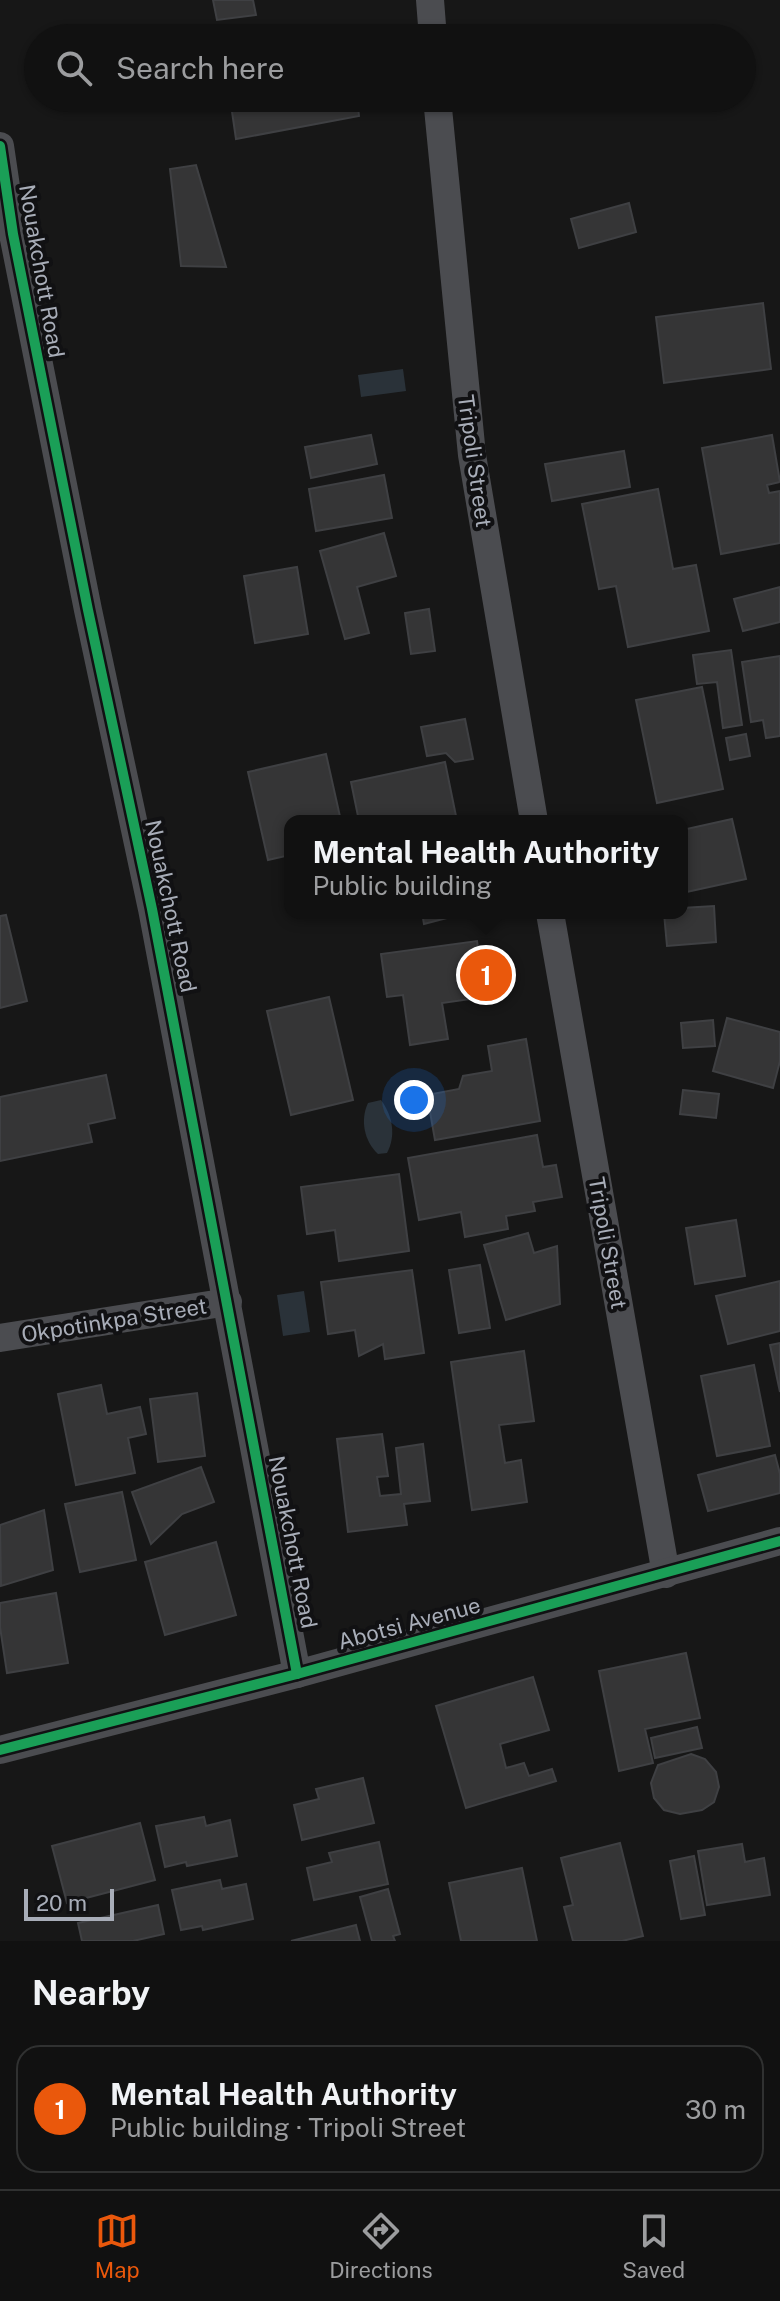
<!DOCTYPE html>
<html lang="en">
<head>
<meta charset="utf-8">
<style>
  body { margin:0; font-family:"Public Sans",sans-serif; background:#1a1a1a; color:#f1f3f6 }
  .scale { position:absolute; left:24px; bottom:20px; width:90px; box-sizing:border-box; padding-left:8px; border:4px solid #a8adb8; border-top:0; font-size:22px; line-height:28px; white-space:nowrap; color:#a8adb8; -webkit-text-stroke:6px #111113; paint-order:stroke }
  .you { position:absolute; left:414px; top:1100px; width:28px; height:28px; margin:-20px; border:6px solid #fff; border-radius:50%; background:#1a73e8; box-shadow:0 0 0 12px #1a73e833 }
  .badge { display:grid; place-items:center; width:52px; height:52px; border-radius:50%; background:#ea580c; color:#fff; font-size:26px; font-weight:700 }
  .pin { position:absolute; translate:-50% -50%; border:4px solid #fff; box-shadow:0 2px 8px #0006 }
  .popup { position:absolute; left:284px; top:815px; width:404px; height:104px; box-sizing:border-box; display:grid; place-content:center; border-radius:16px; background:#111; filter:drop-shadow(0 2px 6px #0005); font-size:26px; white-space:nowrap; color:#9c9d9f }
  .popup b { font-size:30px; color:#f1f3f6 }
  .popup::after { content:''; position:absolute; left:50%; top:100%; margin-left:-16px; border:16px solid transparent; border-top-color:#111 }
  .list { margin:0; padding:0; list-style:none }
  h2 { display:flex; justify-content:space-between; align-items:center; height:104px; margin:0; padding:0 32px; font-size:34px }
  h2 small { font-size:26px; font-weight:400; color:#9c9d9f }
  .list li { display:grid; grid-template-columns:52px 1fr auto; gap:24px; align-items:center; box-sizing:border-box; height:128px; margin:0 16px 16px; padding:0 16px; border:2px solid #303131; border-radius:24px }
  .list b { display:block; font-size:30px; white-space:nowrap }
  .list p { margin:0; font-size:26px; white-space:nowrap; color:#9c9d9f }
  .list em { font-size:26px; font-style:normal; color:#9c9d9f }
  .icon { flex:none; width:44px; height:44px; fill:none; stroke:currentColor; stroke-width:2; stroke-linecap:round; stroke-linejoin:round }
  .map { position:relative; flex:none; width:780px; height:1941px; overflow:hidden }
  .search { position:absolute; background:#111; box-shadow:0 2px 6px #0004; left:24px; right:24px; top:24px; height:88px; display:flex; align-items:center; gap:20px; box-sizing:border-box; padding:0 28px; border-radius:44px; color:#9c9d9f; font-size:30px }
  .sheet { height:248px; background:#111 }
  nav { display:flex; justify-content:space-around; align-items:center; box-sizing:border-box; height:112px; border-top:2px solid #303131; background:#111; font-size:22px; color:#9c9d9f }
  nav a { display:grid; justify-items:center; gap:4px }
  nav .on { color:#ea580c }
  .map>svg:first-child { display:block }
</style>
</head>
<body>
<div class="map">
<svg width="780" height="1941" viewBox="0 0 780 1941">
  <rect width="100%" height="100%" fill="#171717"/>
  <g fill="#2a3239">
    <polygon points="403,369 406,391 361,397 358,375"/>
    <path d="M381 1100C393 1116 396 1136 387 1153L378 1154C364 1141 360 1120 368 1103Z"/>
    <polygon points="304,1291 310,1332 283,1336 277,1295"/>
  </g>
  <g fill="#353536" stroke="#3f4043" stroke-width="2">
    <polygon points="213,0 253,0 256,15 217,20"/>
    <polygon points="230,98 357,98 359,116 236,139"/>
    <polygon points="540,98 567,98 569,108 541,111"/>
    <polygon points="590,98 622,98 622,101 591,105"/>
    <polygon points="196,165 226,267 181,266 170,169"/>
    <polygon points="629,203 636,232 579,248 571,219"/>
    <polygon points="763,303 771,369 664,383 656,317"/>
    <polygon points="371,435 377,464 311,478 305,447"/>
    <polygon points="772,435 780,482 767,485 769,493 780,491 780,543 721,554 702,448"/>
    <polygon points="624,451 630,487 552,501 545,464"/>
    <polygon points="384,475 392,518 316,531 309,489"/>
    <polygon points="658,489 673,569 696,565 709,631 628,647 616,586 599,589 582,504"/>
    <polygon points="384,533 396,576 357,587 369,633 345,639 320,551"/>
    <polygon points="297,567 308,634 255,643 244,576"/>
    <polygon points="780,587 780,622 743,631 734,599"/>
    <polygon points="429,609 435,651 411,654 405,613"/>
    <polygon points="731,650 742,725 723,728 717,682 697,684 693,655"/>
    <polygon points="780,656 780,736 766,738 763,720 751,722 742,662"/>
    <polygon points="702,687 723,789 657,803 636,700"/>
    <polygon points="465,719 473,759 455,762 446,753 427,756 421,727"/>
    <polygon points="746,734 750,756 730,760 726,738"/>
    <polygon points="326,754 341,821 290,821 290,855 268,860 248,772"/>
    <polygon points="445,762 457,821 359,821 351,782"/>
    <polygon points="732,819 746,879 682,893 682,830"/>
    <polygon points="714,906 716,942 667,946 664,913 682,913 682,908"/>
    <polygon points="422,913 466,913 424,924"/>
    <polygon points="6,915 27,1001 0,1008 0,916"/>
    <polygon points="477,941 485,997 442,1003 448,1039 410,1045 403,995 387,997 381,954"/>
    <polygon points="329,997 353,1100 291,1115 267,1011"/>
    <polygon points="727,1018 780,1032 780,1061 773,1088 713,1071"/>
    <polygon points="713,1020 715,1046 683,1048 681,1023"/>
    <polygon points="526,1039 540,1121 435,1140 427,1095 459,1089 463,1076 492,1071 488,1046"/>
    <polygon points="106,1075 115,1118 88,1124 92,1142 0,1161 0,1097"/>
    <polygon points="683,1090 719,1094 716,1118 680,1114"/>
    <polygon points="537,1135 543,1167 556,1165 562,1197 533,1202 535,1211 506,1216 508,1229 465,1237 461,1212 419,1220 408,1158"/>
    <polygon points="399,1174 409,1251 339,1261 335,1230 307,1234 301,1187"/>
    <polygon points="736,1220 745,1276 695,1284 686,1228"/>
    <polygon points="528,1233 534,1253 557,1246 560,1304 506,1320 484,1245"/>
    <polygon points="480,1265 490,1328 459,1333 449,1270"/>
    <polygon points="412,1270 424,1353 385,1359 383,1344 359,1356 355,1330 328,1334 321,1282"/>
    <polygon points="780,1281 780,1331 728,1344 716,1296"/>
    <polygon points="780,1343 780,1392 770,1345"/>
    <polygon points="524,1351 534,1421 499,1425 505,1463 521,1460 527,1502 472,1510 451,1362"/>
    <polygon points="754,1365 770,1446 717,1456 701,1376"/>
    <polygon points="101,1385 107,1414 140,1407 146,1434 128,1438 135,1473 76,1485 58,1394"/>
    <polygon points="197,1393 205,1456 158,1462 150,1399"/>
    <polygon points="382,1434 388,1476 377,1477 380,1496 401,1494 396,1448 423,1444 430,1501 404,1504 407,1525 348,1532 337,1439"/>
    <polygon points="775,1455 780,1474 780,1493 708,1511 698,1475"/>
    <polygon points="201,1467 214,1502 182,1514 151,1544 132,1492"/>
    <polygon points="122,1492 136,1560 80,1572 65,1504"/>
    <polygon points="44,1510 53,1570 1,1586 0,1525"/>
    <polygon points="216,1542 236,1615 165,1635 145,1562"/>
    <polygon points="56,1593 68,1663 7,1673 0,1627 0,1603"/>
    <polygon points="686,1653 700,1718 645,1729 653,1763 619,1771 599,1671"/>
    <polygon points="533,1677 549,1730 500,1744 506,1768 524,1763 529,1776 552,1769 556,1781 466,1808 436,1706"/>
    <polygon points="697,1727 702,1748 655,1758 651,1738"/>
    <polygon points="691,1754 705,1759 716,1772 719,1787 714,1802 702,1810 680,1814 664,1810 654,1798 651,1783 658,1765"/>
    <polygon points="363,1778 374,1823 302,1840 294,1805 319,1799 316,1789"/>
    <polygon points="204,1817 206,1826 230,1820 237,1856 187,1866 186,1862 165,1867 156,1826"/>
    <polygon points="140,1823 155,1880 67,1903 52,1846"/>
    <polygon points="379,1842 388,1884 314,1900 307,1868 332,1862 329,1853"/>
    <polygon points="620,1843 643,1936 622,1941 573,1941 564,1907 573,1905 561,1858"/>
    <polygon points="742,1844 745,1862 764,1858 770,1895 707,1905 698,1851"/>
    <polygon points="694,1856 705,1915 681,1919 670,1861"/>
    <polygon points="522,1868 537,1941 461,1941 449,1883"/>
    <polygon points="220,1880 222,1889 246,1884 253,1919 203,1930 202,1926 181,1930 172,1890"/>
    <polygon points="388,1889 400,1934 393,1936 395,1941 372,1941 360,1897"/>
    <polygon points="158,1905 164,1934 133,1941 82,1941 78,1923"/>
    <polygon points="356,1925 360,1941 291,1941"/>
  </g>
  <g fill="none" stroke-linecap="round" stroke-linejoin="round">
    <g stroke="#4b4c50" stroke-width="28">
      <polyline points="430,0 433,38"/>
      <polyline points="437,98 472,455 534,821"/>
      <polyline points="0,146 13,234 88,610 152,909 297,1674"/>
      <polyline points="550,913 666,1574"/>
      <polyline points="0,1338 228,1302"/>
      <polyline points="0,1750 297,1674 780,1541"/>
    </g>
    <defs>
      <g id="cycleway">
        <polyline points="0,146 13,234 88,610 152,909 297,1674"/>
        <polyline points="0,1750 297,1674 780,1541"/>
      </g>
    </defs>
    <use href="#cycleway" stroke="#111113" stroke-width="15"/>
    <use href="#cycleway" stroke="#1a9f57" stroke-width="10"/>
  </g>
  <g text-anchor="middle" stroke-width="8" stroke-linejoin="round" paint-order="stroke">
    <g font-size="22" fill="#a8adb8" stroke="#111113">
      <text transform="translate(42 271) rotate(80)" y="8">Nouakchott Road</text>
      <text transform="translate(475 461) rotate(82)" y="8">Tripoli Street</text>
      <text transform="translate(171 906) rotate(78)" y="8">Nouakchott Road</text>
      <text transform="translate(608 1243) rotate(80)" y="8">Tripoli Street</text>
      <text transform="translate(114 1320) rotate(-9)" y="8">Okpotinkpa Street</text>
      <text transform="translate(293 1542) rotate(79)" y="8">Nouakchott Road</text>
      <text transform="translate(409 1623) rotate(-15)" y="8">Abotsi Avenue</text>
    </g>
  </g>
</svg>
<div class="scale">20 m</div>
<div class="you"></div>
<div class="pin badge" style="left:486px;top:975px">1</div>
<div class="popup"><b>Mental Health Authority</b>Public building</div>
<div class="search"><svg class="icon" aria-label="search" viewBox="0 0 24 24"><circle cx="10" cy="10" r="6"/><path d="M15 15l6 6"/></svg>Search here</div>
</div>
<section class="sheet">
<h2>Nearby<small></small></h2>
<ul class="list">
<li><span class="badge">1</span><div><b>Mental Health Authority</b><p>Public building · Tripoli Street</p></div><em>30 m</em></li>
</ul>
</section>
<nav>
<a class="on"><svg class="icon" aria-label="map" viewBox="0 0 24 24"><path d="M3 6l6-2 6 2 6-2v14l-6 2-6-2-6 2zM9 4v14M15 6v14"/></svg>Map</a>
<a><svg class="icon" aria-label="directions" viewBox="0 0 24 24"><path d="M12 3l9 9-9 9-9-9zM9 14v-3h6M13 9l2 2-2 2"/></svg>Directions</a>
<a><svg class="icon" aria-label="saved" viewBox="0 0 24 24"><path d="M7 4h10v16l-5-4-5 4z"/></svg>Saved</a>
</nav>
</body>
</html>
